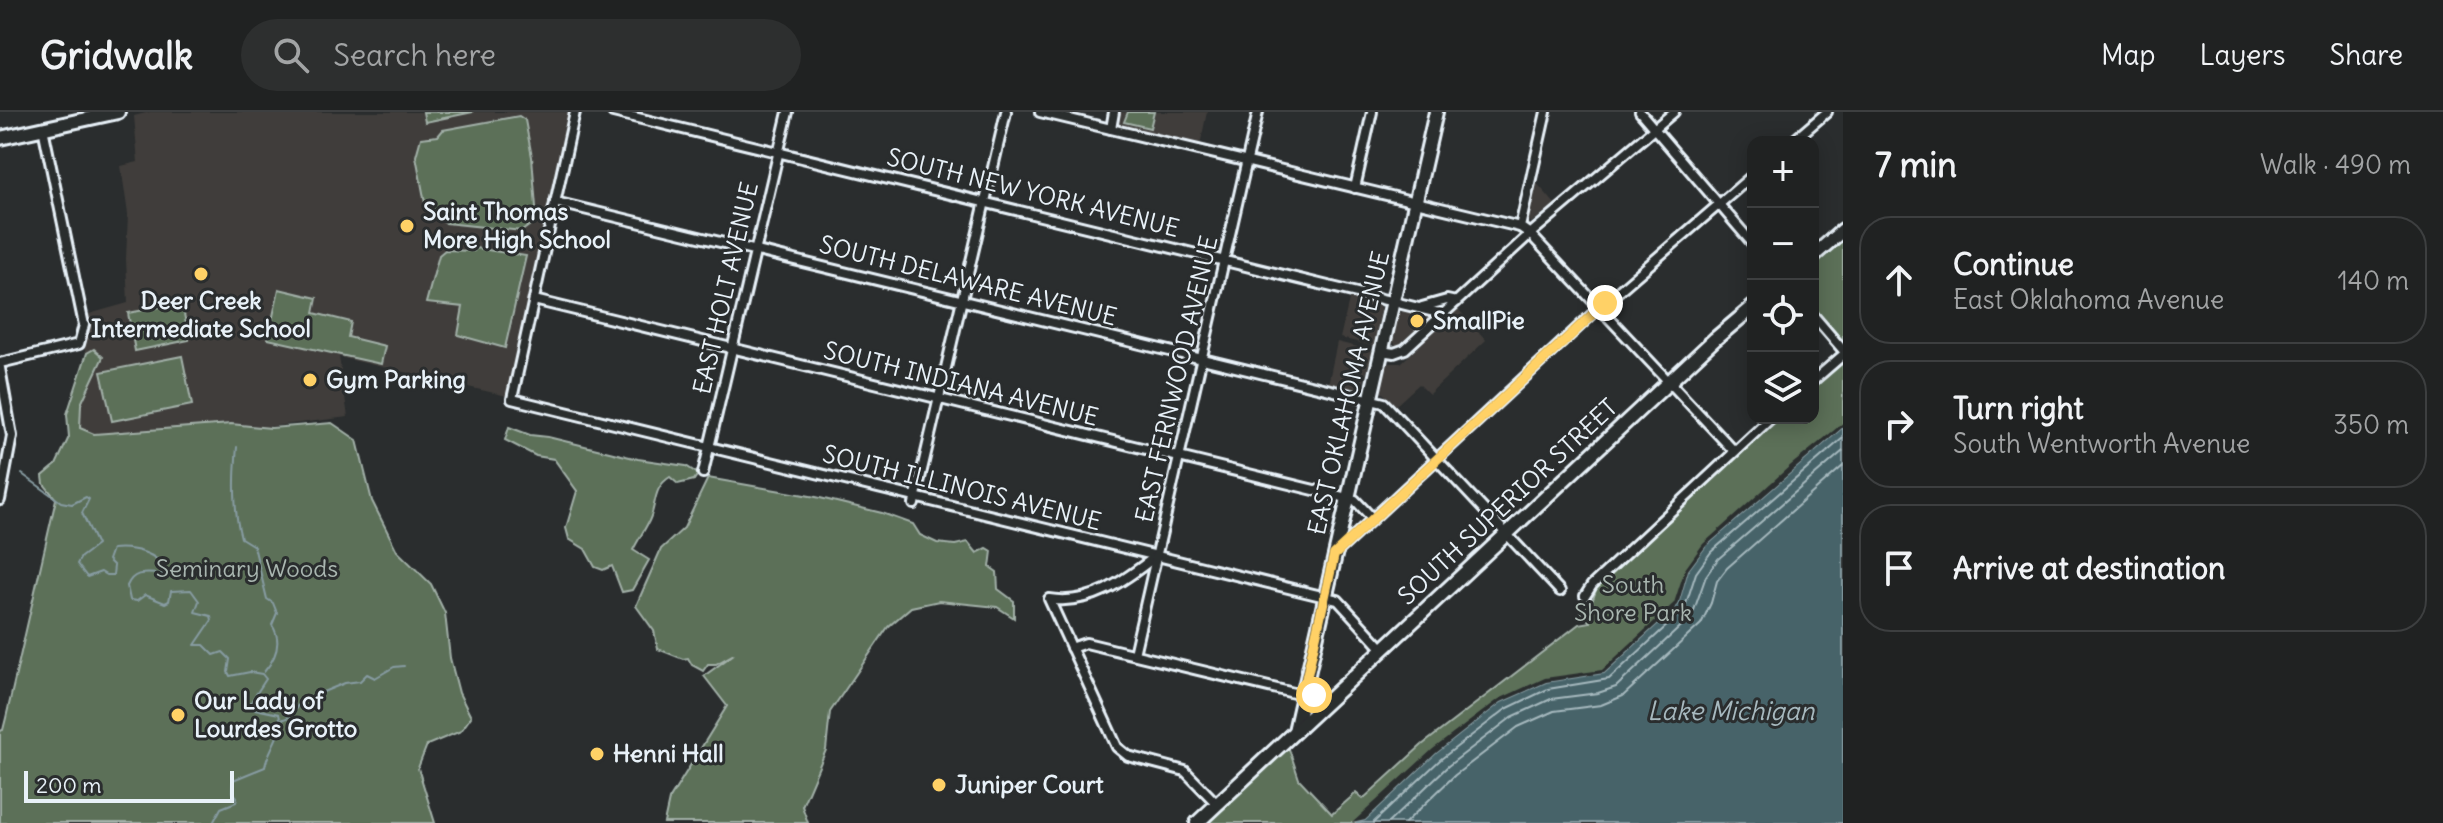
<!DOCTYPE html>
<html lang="en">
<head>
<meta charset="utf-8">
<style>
  body { margin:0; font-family:Delius,sans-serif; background:#2d2f2f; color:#f1f3f6 }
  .controls { position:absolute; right:24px; top:24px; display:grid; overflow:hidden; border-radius:16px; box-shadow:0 4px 20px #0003 }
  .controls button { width:72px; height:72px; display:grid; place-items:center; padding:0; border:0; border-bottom:2px solid #3d3f40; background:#202222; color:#f1f3f6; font:40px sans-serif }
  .scale { position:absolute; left:24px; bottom:20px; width:210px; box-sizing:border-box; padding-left:8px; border:4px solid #e8f1f8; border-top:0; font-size:22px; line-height:28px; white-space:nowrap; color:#e8f1f8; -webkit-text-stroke:6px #2a2d2e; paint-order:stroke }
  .stop { position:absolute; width:24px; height:24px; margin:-18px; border:6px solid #ffd166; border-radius:50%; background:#fff }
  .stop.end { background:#ffd166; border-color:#fff; box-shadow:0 2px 8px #0008 }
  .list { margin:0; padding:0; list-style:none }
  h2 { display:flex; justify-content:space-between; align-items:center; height:104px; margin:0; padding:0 32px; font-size:34px }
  h2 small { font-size:26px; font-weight:400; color:#a2a4a5 }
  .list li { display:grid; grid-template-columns:52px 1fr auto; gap:24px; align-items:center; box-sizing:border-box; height:128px; margin:0 16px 16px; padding:0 16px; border:2px solid #3d3f40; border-radius:32px }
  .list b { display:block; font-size:30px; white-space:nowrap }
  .list p { margin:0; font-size:26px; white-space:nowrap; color:#a2a4a5 }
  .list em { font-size:26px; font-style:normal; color:#a2a4a5 }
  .icon { flex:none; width:44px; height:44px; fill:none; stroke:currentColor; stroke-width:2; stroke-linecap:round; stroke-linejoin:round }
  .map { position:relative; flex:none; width:1843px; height:711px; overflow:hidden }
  header { display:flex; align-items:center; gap:48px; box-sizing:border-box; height:112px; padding:0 40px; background:#202222; border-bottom:2px solid #3d3f40 }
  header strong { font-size:38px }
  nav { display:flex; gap:44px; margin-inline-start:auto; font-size:28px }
  .search { width:560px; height:72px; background:#2d2f2f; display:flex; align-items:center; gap:20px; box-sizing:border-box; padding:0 28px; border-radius:44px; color:#a2a4a5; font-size:30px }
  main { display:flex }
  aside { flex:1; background:#202222 }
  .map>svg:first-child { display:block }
</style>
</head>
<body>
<header>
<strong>Gridwalk</strong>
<div class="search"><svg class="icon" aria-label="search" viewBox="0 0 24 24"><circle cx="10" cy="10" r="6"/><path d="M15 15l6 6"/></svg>Search here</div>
<nav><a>Map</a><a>Layers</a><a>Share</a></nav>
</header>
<main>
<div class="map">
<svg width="1843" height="711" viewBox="0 0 1843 711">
  <rect width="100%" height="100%" fill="#2a2d2e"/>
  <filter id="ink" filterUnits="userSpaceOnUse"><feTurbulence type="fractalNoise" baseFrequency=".0125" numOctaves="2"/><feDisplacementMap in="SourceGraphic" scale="16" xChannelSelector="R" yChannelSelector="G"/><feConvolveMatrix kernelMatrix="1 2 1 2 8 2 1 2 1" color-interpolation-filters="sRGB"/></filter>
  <g filter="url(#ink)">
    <g fill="#403e3b">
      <polygon points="150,0 570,0 507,284 339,245 348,305 66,340 87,244 83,233 89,202 128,191 126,147 128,102 121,54 138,50 134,4"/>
      <polygon points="1120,0 1207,0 1200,33 1122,14 1118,11"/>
      <polygon points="1535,69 1555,92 1531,111 1527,105"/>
      <polygon points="1350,184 1375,191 1381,196 1374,234 1340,226"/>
      <polygon points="1458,197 1486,228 1429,282 1419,272 1395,294 1382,280 1381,274 1386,254 1390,251 1401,251"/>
      <polygon points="1405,198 1424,202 1428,207 1397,234 1391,228 1397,203"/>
      <polygon points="1337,230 1373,239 1361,279 1328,273"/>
    </g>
    <g fill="#5b6f59" stroke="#a2b0a8" stroke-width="2">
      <polygon points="423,0 473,0 425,10"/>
      <polygon points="1128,0 1154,0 1150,16 1124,10"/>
      <polygon points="519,4 525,8 532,45 537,108 522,119 446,111 425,91 416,44 421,26 438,24 443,18"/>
      <polygon points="1843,126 1843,230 1813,195 1813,152"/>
      <polygon points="475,136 526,144 505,236 458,223 463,195 426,191 439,143 445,138 474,139"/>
      <polygon points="279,177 317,186 314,201 351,210 348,225 385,234 381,252 268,227"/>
      <polygon points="182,191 189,228 135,239 128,201"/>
      <polygon points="94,237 103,245 81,292 80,316 94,322 231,312 271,316 332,311 357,328 372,389 397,439 431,472 445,501 450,546 459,581 471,605 461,619 427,633 418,656 435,711 0,711 0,619 3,618 6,606 56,387 44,372 43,364 56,353 69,325 67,302 87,241"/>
      <polygon points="182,244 192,293 112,309 101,260"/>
      <polygon points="1843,249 1843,315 1794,356 1678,493 1604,561 1356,711 1205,711 1288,634 1299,667 1332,702 1356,681 1363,687 1422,633 1579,512 1590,510 1579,497 1592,490 1598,472 1777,306 1813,306 1813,275"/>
      <path d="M509 315 530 323 548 325 638 347 686 354 698 362 694 368 678 372 670 365C652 376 657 393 649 409 644 419 638 428 633 438L649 448 632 478 622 480 612 454 603 458 595 455 585 437 569 427 566 416 577 379 554 347 536 344 505 328Z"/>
      <polygon points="708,366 816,385 882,401 913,412 920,423 937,431 955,433 968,430 977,441 987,436 992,439 990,455 997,460 998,477 1014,489 1014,506 997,495 939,489 911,495 888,515 830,600 826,638 802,694 808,711 664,711 669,688 727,594 704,564 734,542 716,552 708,552 703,559 692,553 688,546 683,547 658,537 654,519 636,494 661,437 684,416"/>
    </g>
    <polygon fill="#466469" stroke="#879ca2" stroke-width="2" points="1843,315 1843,711 1356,711 1365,708 1436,641 1501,590 1546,570 1604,561 1678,493 1688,458 1706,434"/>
    <polygon fill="#2a2d2e" points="1843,311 1843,315 1706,434 1688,458 1678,493 1604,561 1546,570 1501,590 1436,641 1365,708 1352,711 1433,637 1499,587 1545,566 1602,558 1674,491 1685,457 1703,432 1791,353"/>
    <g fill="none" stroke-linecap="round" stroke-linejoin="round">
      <g stroke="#a7b9bf" stroke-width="2">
        <polyline points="1373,711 1441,647 1506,597 1548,577 1609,567 1684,498 1696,461 1711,440 1843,326"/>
        <polyline points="1388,711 1448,654 1512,605 1551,587 1598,581 1616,575 1692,504 1706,464 1718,447 1843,339"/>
        <polyline points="1405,711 1455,663 1518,615 1554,599 1601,593 1623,584 1701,512 1711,491 1717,469 1727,456 1843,354"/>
      </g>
      <g stroke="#879ca2" stroke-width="2">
        <path d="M237 335C234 365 233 397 241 426L254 434 267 487 273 491 277 501 272 513C283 530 275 547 264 560"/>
        <path d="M22 362 61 390 72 392 86 385 89 387 82 401 97 433 81 445 77 452 87 465 101 460 106 463H113L114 454 108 448 112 437C131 435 159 440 166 460L164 462C148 462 134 457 127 474L130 488 137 489 145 483 165 491 169 489 171 479 191 478 199 489 195 500 211 504 212 508 195 533H204L214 543 223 540 230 547 228 560 230 564 250 560 262 562 266 567 251 590 255 597 279 602C285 621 268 636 265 655L233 668 232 679 237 685 236 690 221 696 213 711"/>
        <path d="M281 608C293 606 295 596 301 589L345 571 360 569 367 562 375 566 394 555 404 554"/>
      </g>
      <defs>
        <g id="street">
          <polyline points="575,0 512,287 1338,488 1383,537"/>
          <polyline points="613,0 1443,202"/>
          <polyline points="1040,0 1520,115"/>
          <polyline points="1546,0 1520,115 1530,122 1734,339"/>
          <polyline points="1640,0 1753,132"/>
          <polyline points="1111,17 1114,0"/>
          <polyline points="1792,30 1827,0"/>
          <polyline points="1355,76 1372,0"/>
          <polyline points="555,90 1384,291 1560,479"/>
          <polyline points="534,188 1347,386 1355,388 1372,406"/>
          <polyline points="1422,195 1447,188 1456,190"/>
          <polyline points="1813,203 1843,238"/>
          <polyline points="1381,239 1394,241 1405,237 1530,122 1674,0"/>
          <polyline points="0,251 79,232 84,213 43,16"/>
          <polyline points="0,256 12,324 0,388"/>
          <polyline points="1813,269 1843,243"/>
          <polyline points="703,361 788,0"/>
          <polyline points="914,392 1006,0"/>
          <polyline points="1336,441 1599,196 1753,63"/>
          <path d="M1156 444C1124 469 1090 494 1049 487L1117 635 1128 644 1185 659 1217 692"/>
          <polyline points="1585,484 1592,473 1771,306"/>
          <polyline points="1071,536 1086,531 1302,583"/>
          <polyline points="1134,542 1258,0"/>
        </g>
        <g id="secondary">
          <polyline points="0,26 118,0"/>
          <polyline points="1813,144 1843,118"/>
          <polyline points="1295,619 1436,0"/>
          <polyline points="1197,711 1715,227 1753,195"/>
        </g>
      </defs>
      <use href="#street" stroke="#e8f1f8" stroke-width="14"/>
      <use href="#secondary" stroke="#e8f1f8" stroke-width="18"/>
      <use href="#street" stroke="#2a2d2e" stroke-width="8"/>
      <use href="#secondary" stroke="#2a2d2e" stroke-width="12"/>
    </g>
  </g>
  <g fill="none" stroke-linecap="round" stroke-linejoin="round" filter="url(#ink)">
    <polyline stroke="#ffd166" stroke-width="10" points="1314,583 1305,572 1334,443 1605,191"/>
  </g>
  <g fill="#ffd166" stroke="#2a2d2e" stroke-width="3">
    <circle cx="407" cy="114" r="8"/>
    <circle cx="201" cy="162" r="8"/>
    <circle cx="1417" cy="209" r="8"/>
    <circle cx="310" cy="268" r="8"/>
    <circle cx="178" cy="603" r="8"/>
    <circle cx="597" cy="642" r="8"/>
    <circle cx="939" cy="673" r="8"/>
  </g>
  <g text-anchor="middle" stroke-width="6" stroke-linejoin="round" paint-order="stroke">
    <g font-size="24" fill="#e8f1f8" stroke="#2a2d2e">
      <text transform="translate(1033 81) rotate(14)" y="8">SOUTH NEW YORK AVENUE</text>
      <text transform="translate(968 169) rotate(14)" y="8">SOUTH DELAWARE AVENUE</text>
      <text transform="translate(726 176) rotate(-77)" y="8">EAST HOLT AVENUE</text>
      <text transform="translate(1177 267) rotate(-77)" y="8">EAST FERNWOOD AVENUE</text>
      <text transform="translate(961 272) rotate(14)" y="8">SOUTH INDIANA AVENUE</text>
      <text transform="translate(1349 281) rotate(-77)" y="8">EAST OKLAHOMA AVENUE</text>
      <text transform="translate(962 376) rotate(14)" y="8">SOUTH ILLINOIS AVENUE</text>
      <text transform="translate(1508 390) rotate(-43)" y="8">SOUTH SUPERIOR STREET</text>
    </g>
    <g font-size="24" font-weight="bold" fill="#e8f1f8" stroke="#2a2d2e" text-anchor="start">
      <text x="423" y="108">Saint Thomas<tspan x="423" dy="28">More High School</tspan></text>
      <text x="201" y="197" text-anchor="middle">Deer Creek<tspan x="201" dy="28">Intermediate School</tspan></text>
      <text x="1433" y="217">SmallPie</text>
      <text x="326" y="276">Gym Parking</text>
      <text x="194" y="597">Our Lady of<tspan x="194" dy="28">Lourdes Grotto</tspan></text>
      <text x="613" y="650">Henni Hall</text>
      <text x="955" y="681">Juniper Court</text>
    </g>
    <g font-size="24" fill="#a9b6b0" stroke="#2a2d2e">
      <text x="247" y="465">Seminary Woods</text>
      <text x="1633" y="481">South<tspan x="1633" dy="28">Shore Park</tspan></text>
    </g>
    <g font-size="26" font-style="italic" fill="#a7b9bf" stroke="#2a2d2e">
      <text x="1731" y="608">Lake Michigan</text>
    </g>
  </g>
</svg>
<div class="controls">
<button>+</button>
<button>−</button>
<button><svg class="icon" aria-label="locate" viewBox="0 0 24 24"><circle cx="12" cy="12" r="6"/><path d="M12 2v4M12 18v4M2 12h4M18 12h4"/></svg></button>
<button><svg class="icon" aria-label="layers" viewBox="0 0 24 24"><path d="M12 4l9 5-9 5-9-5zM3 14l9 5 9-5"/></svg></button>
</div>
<div class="scale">200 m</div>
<div class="stop" style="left:1314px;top:583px"></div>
<div class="stop end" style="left:1605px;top:191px"></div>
</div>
<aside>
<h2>7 min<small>Walk · 490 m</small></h2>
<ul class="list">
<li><svg class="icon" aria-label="ahead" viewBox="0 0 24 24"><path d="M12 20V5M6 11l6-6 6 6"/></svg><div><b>Continue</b><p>East Oklahoma Avenue</p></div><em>140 m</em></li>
<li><svg class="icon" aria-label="right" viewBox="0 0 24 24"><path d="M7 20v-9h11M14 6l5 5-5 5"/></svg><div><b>Turn right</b><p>South Wentworth Avenue</p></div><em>350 m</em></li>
<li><svg class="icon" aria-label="arrive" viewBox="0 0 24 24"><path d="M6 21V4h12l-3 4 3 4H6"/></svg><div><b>Arrive at destination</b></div></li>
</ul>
</aside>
</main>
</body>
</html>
